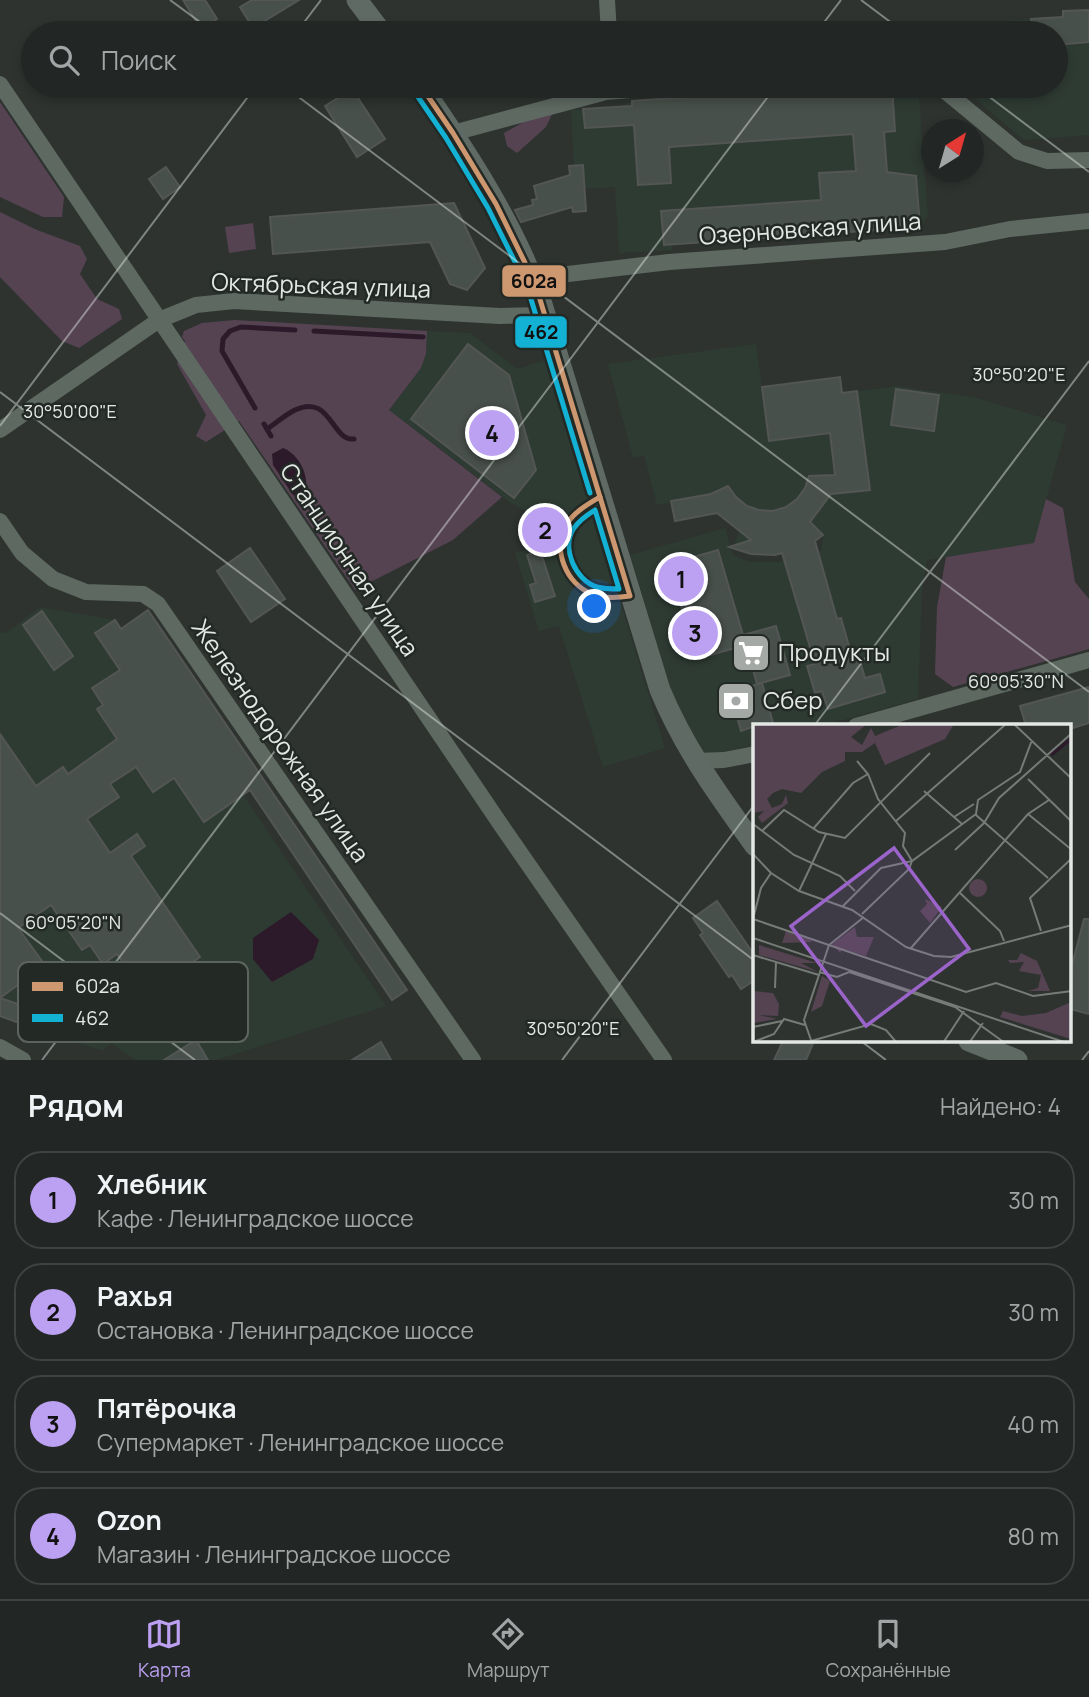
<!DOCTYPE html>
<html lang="ru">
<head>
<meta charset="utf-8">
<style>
  body { margin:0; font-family:Manrope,sans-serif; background:#2a2e2c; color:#f1f3f6 }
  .compass { position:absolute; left:921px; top:119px; width:63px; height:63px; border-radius:50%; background:#222624; box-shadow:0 4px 10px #0003; rotate:37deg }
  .you { position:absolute; left:595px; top:607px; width:24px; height:24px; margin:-18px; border:5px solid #fff; border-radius:50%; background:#1a73e8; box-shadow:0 0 0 10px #1a73e833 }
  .badge { display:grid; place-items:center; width:46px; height:46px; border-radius:50%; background:#bca0f2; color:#111; font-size:23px; font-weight:700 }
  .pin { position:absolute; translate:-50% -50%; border:4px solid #fff; box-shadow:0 2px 7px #0006 }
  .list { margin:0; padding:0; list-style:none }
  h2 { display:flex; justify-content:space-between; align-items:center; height:91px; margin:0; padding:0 28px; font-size:30px }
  h2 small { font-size:23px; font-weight:400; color:#a2a5a6 }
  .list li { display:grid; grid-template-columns:46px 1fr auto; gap:21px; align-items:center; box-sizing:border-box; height:98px; margin:0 14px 14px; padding:0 14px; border:2px solid #3f4341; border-radius:28px }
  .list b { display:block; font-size:26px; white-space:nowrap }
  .list p { margin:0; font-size:23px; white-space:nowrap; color:#a2a5a6 }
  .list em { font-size:23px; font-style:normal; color:#a2a5a6 }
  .icon { flex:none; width:38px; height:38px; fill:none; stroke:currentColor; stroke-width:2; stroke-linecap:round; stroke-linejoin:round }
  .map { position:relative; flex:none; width:1089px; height:1060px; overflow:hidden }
  .search { position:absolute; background:#222624; box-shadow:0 4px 10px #0003; left:21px; right:21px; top:21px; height:77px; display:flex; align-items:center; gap:18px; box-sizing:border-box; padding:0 24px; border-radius:38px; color:#a2a5a6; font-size:26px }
  .sheet { height:539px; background:#222624 }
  nav { display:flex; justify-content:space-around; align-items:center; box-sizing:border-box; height:98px; border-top:2px solid #3f4341; background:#222624; font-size:19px; color:#a2a5a6 }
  nav a { display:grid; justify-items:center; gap:4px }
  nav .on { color:#bca0f2 }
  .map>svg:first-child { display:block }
</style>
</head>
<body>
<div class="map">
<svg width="1089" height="1060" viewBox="0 0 1089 1060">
  <rect width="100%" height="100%" fill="#2e3330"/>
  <g fill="#2e3b33">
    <polygon points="1089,10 1089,135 1024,140 974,98 973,86 1056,86 1056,33 971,33 970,23 1063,17 1063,11"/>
    <polygon points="849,86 907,86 919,96 928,216 920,227 672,244 672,250 619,253 615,187 585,189 586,211 573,212 569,166 574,165 571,110 619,107 632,101"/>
    <polygon points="427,331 470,333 517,369 546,360 665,748 603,767 559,626 539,631 515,553 542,545 552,525 511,503 389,410 421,368 426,354"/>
    <polygon points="756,344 762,387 840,377 843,393 897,386 974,397 1067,425 1034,543 927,560 922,591 918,699 822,726 755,726 755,745 704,756 685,723 670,687 630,555 725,528 733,555 750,562 779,562 821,551 823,536 805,548 778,555 751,554 733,548 740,529 717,513 675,521 671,502 657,505 644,455 633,458 608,364"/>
    <polygon points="40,607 115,620 236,799 243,795 386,1006 216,1060 136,1060 111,1043 103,1051 0,1018 0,632 6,633"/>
  </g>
  <g fill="#554352">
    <polygon points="0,102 64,197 62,217 43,217 0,197"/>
    <polygon points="554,110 546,127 517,153 507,146 504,133 542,112"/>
    <polygon points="0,212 37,230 80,246 87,259 80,274 97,299 119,309 122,319 79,348 62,341 0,277"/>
    <polygon points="253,223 256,249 229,253 225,227"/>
    <polygon points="235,320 427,331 426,354 421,368 389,410 502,497 453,540 355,590 239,421 206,442 196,436 206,415 177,364 185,341 182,337 184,331 202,323"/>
    <polygon points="1046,499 1063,508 1075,582 1089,599 1089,649 953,687 935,674 937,607 946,557 1034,543"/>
  </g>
  <g fill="#2c1a2a">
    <path d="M283 448C299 454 310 476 305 493L301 497 293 495 273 465 272 454Z"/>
    <polygon points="291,912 319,940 313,959 272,982 253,959 253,938"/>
  </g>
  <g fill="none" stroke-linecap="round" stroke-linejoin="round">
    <g stroke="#2c1a2a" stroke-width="5">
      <polyline points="314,331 423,337"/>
      <polyline points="255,408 222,351 223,339 230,331 241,327 295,330"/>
      <polyline points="264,424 271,436"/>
      <path d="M267 429C276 423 285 415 295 410 331 393 331 441 354 439"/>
    </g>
  </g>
  <g fill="#48504b" stroke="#535654" stroke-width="2">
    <polygon points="183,0 205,0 217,19 201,29"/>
    <polygon points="252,0 299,0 253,28 240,7"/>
    <polygon points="1089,10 1089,42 1056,45 1056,33 1032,33 1031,19 1063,17 1063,11"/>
    <polygon points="849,86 892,86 895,131 884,132 887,172 916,176 920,227 664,245 661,211 821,200 819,173 856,171 853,134 669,147 671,183 638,185 634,125 585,128 583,109 632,106 632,101"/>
    <polygon points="352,89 385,139 357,157 325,106"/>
    <polygon points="583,165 586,211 573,212 572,207 521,222 515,210 533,205 532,200 537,199 534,186 570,175 569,166"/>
    <polygon points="166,167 180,187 163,199 149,179"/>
    <polygon points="454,203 485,268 467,290 450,284 430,242 273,254 270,217"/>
    <polygon points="468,344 509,375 536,470 514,498 411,419"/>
    <polygon points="840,377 842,393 857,391 870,490 831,494 810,522 823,535 815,541 837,619 841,618 851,653 857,651 865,678 880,674 885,692 828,709 822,691 815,693 807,666 815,664 782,553 775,555 751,554 729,547 751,540 717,513 675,521 671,501 711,494 728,486 736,497 747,506 759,510 773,511 786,507 797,499 805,488 809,476 835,475 830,433 769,441 762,387"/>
    <polygon points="896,389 939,395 934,431 891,425"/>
    <polygon points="250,548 285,599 251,622 217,571"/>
    <polygon points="540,550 555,596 535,602 530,585 536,583 527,555"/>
    <polygon points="718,550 743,635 776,626 790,675 757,684 746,645 696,659 669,564"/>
    <polygon points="148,610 407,990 392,1000 250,790 204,822 174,778 153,792 136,767 110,784 119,797 87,819 110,853 137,834 145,846 131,856 200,957 145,995 117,954 103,964 90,945 82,950 51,905 18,928 45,965 0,998 0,734 36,786 63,767 68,774 117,739 97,709 103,705 92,688 120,670 95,633 115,620 121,629"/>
    <polygon points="42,611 73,656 54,670 23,625"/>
    <polygon points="762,683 773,723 755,726 741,731 730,692"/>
    <polygon points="1089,687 1089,723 1070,729 1070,726 1026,726 1020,706"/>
    <polygon points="717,901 755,956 755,980 741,989 732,975 729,977 700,935 703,933 693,918"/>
    <polygon points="1084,919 1089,919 1089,1014 1070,1009 1070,973"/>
    <polygon points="0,998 27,1007 22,1024 0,1016"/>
    <polygon points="196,1040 208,1060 164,1060"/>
    <polygon points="783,1041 814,1041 806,1060 774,1060"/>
    <polygon points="381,1042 391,1060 352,1060"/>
  </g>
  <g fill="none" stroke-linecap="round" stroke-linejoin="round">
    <g stroke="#5e6962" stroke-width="16">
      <polyline points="607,0 609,33"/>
      <polyline points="0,84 503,828 664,1060"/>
      <polyline points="939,86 1019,152 1047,161 1089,160"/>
      <polyline points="453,133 606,92 681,86"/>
      <polyline points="535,283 568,274 669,262 945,242 1010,229 1089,221"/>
      <polyline points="0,430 159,320 196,305 234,301 500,316 545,315"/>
      <polyline points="0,521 22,553 53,579 86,592 143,594 158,604 473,1060"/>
      <polyline points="856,726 1089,660"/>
      <polyline points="695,761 724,760 755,754"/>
      <polyline points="0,1047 23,1060"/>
    </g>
    <g stroke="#5e6a63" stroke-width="21">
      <polyline points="357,0 382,33"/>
      <path d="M421 86C467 153 514 224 541 301L660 690C685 750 718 794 755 846"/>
      <polyline points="969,1041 1017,1060"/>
    </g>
    <defs>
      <g id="bus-1">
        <polyline points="421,86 453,133 496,204 535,283 600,497"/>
        <path d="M600 497 630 596C617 598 604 599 592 594 566 584 552 549 566 525 574 512 588 504 600 497Z"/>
      </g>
      <g id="bus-2">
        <polyline points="414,91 446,138 488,208 527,286 590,493"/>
        <path d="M595 510 619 589C611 589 604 589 597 587 575 580 561 548 574 528 579 521 587 515 595 510Z"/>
      </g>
    </defs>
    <use href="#bus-1" stroke="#232a26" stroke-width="10"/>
    <use href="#bus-2" stroke="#232a26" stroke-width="10"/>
    <use href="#bus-1" stroke="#cd976f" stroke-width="5"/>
    <use href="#bus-2" stroke="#13b2d5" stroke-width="5"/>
  </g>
  <path fill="none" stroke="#e3e8e5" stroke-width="2" stroke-opacity="0.45" d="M170 0 215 33M861 0 905 33M296 33 321 0M816 33 841 0M284 86 1089 692M975 86 1089 172M0 392 755 961M0 426 256 86M814 726 1089 361M0 913 195 1060M861 1041 886 1060M42 1060 776 86M562 1060 755 804M1082 1060 1089 1051"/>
  <defs>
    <symbol id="supermarket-square" viewBox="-11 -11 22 22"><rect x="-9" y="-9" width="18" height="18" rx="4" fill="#a4a9a6" stroke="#232a26"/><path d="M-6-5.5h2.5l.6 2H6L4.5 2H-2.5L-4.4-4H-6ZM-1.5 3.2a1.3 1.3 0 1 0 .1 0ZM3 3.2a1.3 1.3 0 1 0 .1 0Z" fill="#fff"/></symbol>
    <symbol id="bank-square" viewBox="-11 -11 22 22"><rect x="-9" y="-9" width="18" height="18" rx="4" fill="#a4a9a6" stroke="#232a26"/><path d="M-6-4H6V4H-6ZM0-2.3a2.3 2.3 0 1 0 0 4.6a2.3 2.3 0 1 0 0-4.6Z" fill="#fff"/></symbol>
  </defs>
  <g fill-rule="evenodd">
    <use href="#supermarket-square" x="729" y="631" width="44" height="44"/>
    <use href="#bank-square" x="714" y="679" width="44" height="44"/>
  </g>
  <g text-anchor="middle" stroke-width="5" stroke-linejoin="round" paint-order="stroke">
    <g font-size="24" fill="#e3e8e5" stroke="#232a26">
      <text transform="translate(810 229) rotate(-4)" y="8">Озерновская улица</text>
      <text transform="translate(321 286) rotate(2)" y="8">Октябрьская улица</text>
      <text transform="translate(349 560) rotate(56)" y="8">Станционная улица</text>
      <text transform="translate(280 741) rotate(55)" y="8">Железнодорожная улица</text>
    </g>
    <g font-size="24" fill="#e3e8e5" stroke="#232a26" text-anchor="start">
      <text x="778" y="661">Продукты</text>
      <text x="763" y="709">Сбер</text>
    </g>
  </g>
  <g transform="translate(753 724)">
    <rect width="318" height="318" fill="#2e3330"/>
    <path d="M0 0H114L98 13 109 21 118 4 122 12 151 0H201L192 15 132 41 122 19 109 28H92V37L69 48 48 69 29 65 20 69 14 75 19 84 29 80 33 71 35 79 9 99 5 93 11 87 0 89ZM216 164a9 9 0 1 1 18 0a9 9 0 1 1-18 0ZM172 175 189 183 177 199 167 187 174 180ZM102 203 104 213H121L113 232 90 225 87 229 79 220ZM33 207 58 216 59 218 29 219ZM6 221 64 239H48L65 248 6 231ZM268 229 284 237 297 267H275L285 264 288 251 266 247 271 238 257 239 255 236H264ZM69 252 77 257 69 282 58 288ZM0 267 20 269 26 280 25 292 6 291 24 295 0 299ZM318 278V315L247 293 250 287 269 292 293 289Z" fill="#554352"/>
    <path fill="none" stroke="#2c1a2a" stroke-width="3.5" d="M298 31 319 14"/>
    <path fill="none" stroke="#767b78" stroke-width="2" d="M261 0 319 55M104 37 115 50 125 75 152 109 150 122 159 137M275 55 319 98M171 67 209 100M275 90 319 126M223 91 295 154M201 93 221 80M143 97 253 0M0 100 41 131 87 152 102 167M60 105 100 59 115 50M9 107 31 86 66 108 92 114 177 29M202 126 231 99 246 74 319 9M0 130 18 149 46 167 99 186 153 223 181 232 198 233 319 201M46 167 73 110M206 168 247 207 251 217M90 182 128 144 159 137 223 90 225 76 267 48 279 16M109 190 156 145 159 137M0 195 213 268 243 259 280 272 319 267M0 195 8 164 18 149M288 207 277 174 319 134M0 214 314 319M158 224 275 90 296 76M0 231 66 251M66 248 84 253 96 248 202 283 252 319M22 264 23 238M0 303 29 297M58 317 118 300 133 306 144 319M0 318 21 310 31 295 52 301M59 319 51 296 76 221 111 193M190 319 211 287M216 319 230 299"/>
    <path fill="#9a64ca" fill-opacity="0.15" stroke="#9a64ca" stroke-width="3.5" d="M141 124 216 225 113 302 38 202Z"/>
    <rect width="318" height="318" fill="none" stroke="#e3e8e5" stroke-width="3.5"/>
  </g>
  <rect x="18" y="962" width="230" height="80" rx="10" fill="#232a26" stroke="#5d635f" stroke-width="2"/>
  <rect x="32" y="982" width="31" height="9" fill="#cd976f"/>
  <rect x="32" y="1014" width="31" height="8" fill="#13b2d5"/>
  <g font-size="19" fill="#e3e8e5">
    <text x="75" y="993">602а</text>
    <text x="75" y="1025">462</text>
  </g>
  <g font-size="18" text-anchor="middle" fill="#e3e8e5" stroke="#232a26" stroke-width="5" stroke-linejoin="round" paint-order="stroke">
    <text x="1019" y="381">30°50'20"E</text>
    <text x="70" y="418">30°50'00"E</text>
    <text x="1016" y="688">60°05'30"N</text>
    <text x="73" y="929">60°05'20"N</text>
    <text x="573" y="1035">30°50'20"E</text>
  </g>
  <g stroke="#232a26" stroke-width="2.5">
    <rect x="501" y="264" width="66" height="34" rx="7" fill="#cd976f"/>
    <rect x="514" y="315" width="54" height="34" rx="7" fill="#13b2d5"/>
  </g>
  <g font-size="19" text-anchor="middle" font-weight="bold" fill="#111">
    <text x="534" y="288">602а</text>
    <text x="541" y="339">462</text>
  </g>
</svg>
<svg class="compass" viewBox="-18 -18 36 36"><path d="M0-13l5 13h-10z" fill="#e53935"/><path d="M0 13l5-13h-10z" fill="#a2a5a6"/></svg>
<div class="you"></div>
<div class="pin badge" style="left:681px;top:579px">1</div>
<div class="pin badge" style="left:545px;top:530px">2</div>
<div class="pin badge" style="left:695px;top:633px">3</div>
<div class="pin badge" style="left:492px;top:433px">4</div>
<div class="search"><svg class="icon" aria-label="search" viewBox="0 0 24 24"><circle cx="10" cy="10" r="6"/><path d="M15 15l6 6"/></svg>Поиск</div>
</div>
<section class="sheet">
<h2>Рядом<small>Найдено: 4</small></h2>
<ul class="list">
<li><span class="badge">1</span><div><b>Хлебник</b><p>Кафе · Ленинградское шоссе</p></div><em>30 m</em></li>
<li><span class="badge">2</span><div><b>Рахья</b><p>Остановка · Ленинградское шоссе</p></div><em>30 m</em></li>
<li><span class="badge">3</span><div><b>Пятёрочка</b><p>Супермаркет · Ленинградское шоссе</p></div><em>40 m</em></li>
<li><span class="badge">4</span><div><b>Ozon</b><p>Магазин · Ленинградское шоссе</p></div><em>80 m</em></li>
</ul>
</section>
<nav>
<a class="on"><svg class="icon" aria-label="map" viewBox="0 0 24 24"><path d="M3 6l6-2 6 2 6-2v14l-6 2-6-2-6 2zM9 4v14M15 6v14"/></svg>Карта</a>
<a><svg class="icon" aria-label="directions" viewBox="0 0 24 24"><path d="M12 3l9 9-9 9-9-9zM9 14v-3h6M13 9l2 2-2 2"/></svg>Маршрут</a>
<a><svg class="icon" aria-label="saved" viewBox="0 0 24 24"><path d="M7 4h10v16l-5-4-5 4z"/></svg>Сохранённые</a>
</nav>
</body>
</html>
